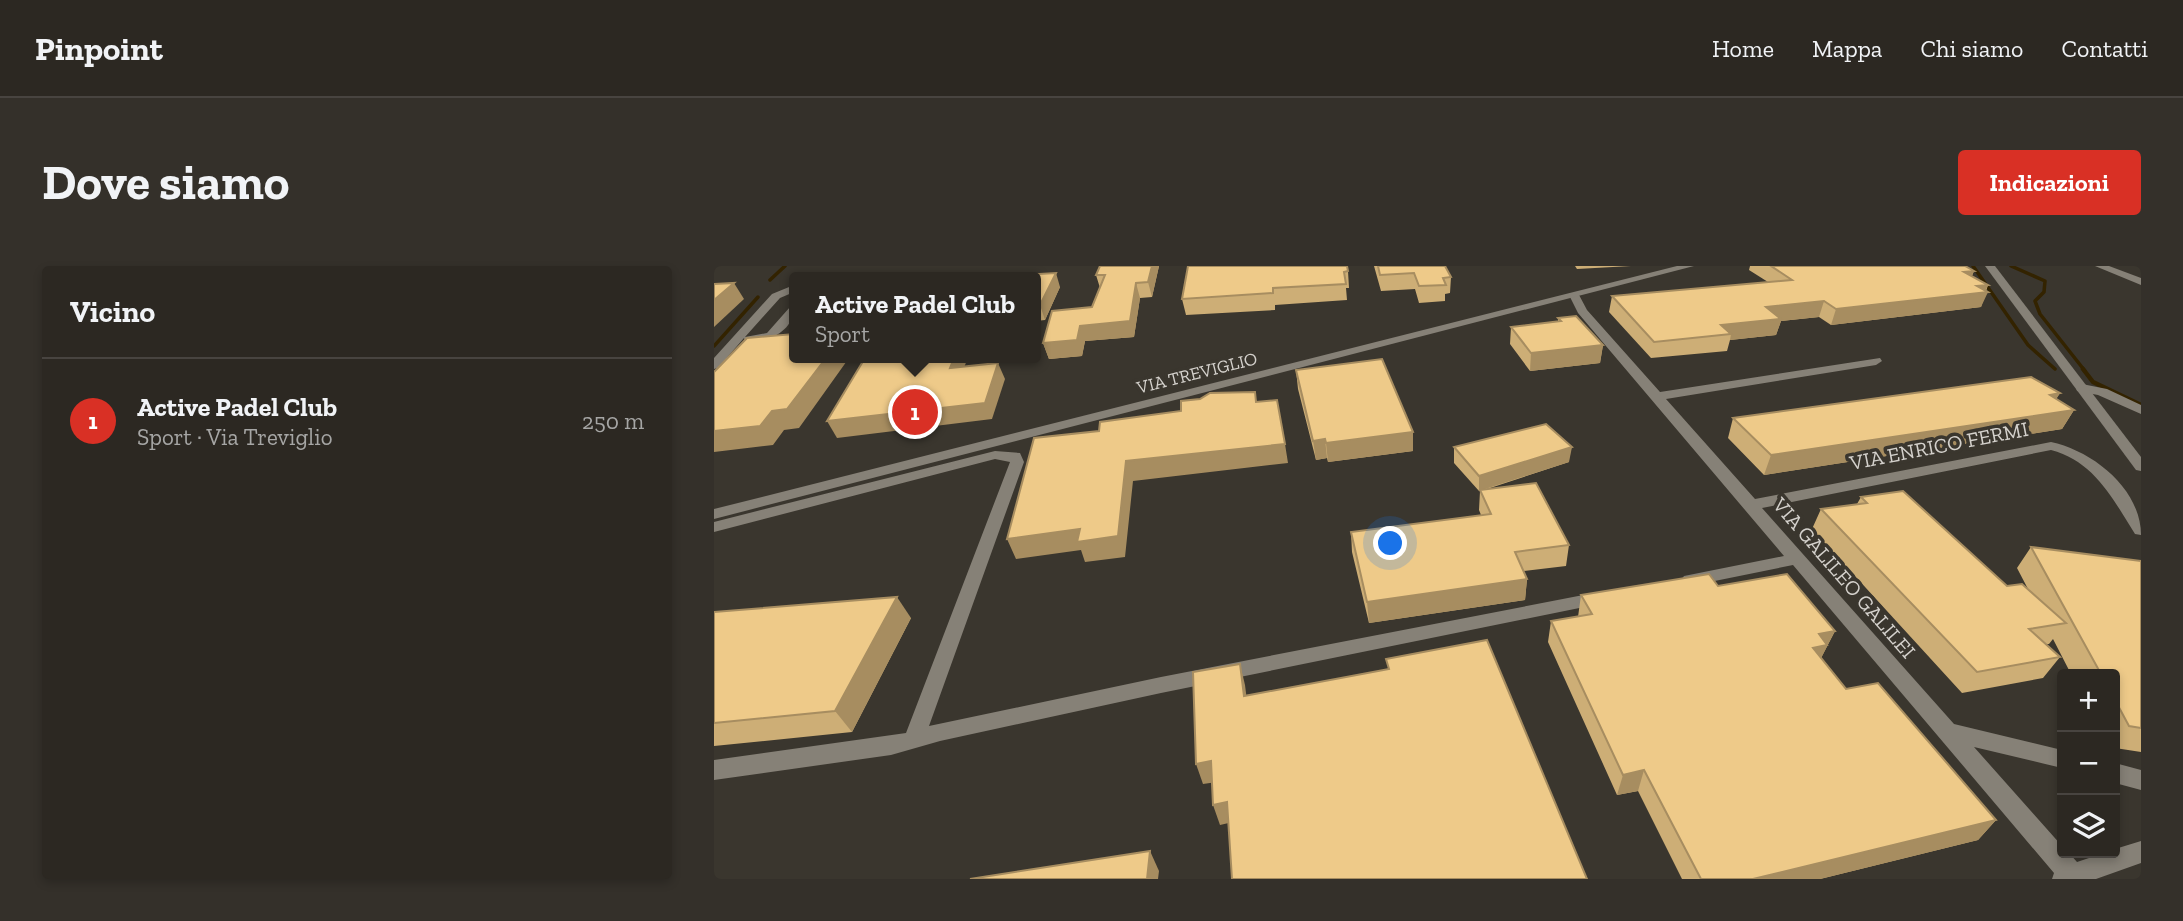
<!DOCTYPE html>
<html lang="it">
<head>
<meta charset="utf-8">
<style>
  body { margin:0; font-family:"Zilla Slab",serif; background:#34302a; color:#f1f3f6 }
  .controls { position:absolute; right:21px; bottom:21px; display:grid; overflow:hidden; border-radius:7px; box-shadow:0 4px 10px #0003 }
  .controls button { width:63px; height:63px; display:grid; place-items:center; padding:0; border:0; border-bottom:2px solid #484440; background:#2c2822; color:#f1f3f6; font:35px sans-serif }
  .you { position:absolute; left:677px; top:278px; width:24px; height:24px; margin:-18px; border:5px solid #fff; border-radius:50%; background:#1a73e8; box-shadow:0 0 0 10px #1a73e833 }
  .badge { display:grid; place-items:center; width:46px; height:46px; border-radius:50%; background:#d93025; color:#fff; font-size:23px; font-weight:700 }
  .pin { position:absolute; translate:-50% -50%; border:4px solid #fff; box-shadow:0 2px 7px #0006 }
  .popup { position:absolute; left:75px; top:6px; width:252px; height:91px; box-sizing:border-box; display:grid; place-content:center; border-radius:7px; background:#2c2822; filter:drop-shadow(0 2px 5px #0005); font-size:23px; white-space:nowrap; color:#a6a6a5 }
  .popup b { font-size:26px; color:#f1f3f6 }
  .popup::after { content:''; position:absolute; left:50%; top:100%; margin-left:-14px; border:14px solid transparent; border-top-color:#2c2822 }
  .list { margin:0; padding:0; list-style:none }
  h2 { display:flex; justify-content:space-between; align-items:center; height:91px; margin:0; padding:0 28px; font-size:30px }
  h2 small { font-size:23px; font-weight:400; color:#a6a6a5 }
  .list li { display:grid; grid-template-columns:46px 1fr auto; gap:21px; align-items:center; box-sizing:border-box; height:126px; padding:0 28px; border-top:2px solid #484440 }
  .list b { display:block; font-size:26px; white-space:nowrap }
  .list p { margin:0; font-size:23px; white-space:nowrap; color:#a6a6a5 }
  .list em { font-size:23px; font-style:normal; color:#a6a6a5 }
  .icon { flex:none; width:38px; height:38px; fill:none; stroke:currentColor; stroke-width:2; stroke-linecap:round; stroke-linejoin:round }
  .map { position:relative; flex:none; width:1427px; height:613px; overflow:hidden; border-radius:7px }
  header { display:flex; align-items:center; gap:42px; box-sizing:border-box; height:98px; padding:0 35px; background:#2c2822; border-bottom:2px solid #484440 }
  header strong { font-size:33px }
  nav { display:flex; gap:38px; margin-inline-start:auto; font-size:24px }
  .intro { display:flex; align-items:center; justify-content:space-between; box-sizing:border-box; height:168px; padding:0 42px }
  h1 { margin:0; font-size:49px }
  .button { padding:18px 32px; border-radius:7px; background:#d93025; color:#fff; font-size:24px; font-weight:700 }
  main { display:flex; gap:42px; padding:0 42px }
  aside { flex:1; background:#2c2822; border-radius:7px; box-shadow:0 4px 10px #0003 }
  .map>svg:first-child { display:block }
</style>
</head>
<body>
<header>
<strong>Pinpoint</strong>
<nav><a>Home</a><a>Mappa</a><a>Chi siamo</a><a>Contatti</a></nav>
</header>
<div class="intro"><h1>Dove siamo</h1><a class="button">Indicazioni</a></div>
<main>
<aside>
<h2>Vicino<small></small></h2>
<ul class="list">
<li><span class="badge">1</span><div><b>Active Padel Club</b><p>Sport · Via Treviglio</p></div><em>250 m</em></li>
</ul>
</aside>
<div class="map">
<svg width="1427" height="613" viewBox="0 0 1427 613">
  <rect width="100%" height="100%" fill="#3a362e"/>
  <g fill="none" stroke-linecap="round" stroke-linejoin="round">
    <g stroke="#332300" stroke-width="3.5">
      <polyline points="1259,0 1314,79 1341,103"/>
      <polyline points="1297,0 1331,15 1330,26 1321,35 1326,48 1371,105"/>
      <polyline points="56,14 71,0"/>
      <polyline points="0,80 44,31"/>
    </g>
    <polyline stroke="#332300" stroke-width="4.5" points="1369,103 1379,116 1427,139"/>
    <g fill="#868177" fill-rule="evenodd">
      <polygon points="1381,0 1395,0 1427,12 1427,19"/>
      <path d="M80 19V26L66 32 31 71 53 67 76 41 80 40C80 66 56 74 35 78L31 76 30 72 4 102 0 103V92L58 28Z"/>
      <path d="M856 27H864L873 44 946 126 1166 92 1168 95 1162 99 952 133 1041 233 1337 176C1379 185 1427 223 1427 269L1421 268C1399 233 1380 195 1337 184L1048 242 1240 458 1348 484V502L1260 481 1348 580V587H1355L1363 596 1390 587H1401V583L1427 575V597L1382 613H1338L1340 607 1079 299 976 320 970 318 967 314 970 310 1070 290 864 47 855 29Z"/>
      <polygon points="1368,118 1393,123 1427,139 1427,148 1384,129 1363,125 1362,122"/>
      <polygon points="281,185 306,187 310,196 215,460 447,411 890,325 899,331 890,337 447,427 226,475 177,489 0,514 0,494 192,467 296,196 281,193 0,266 0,256"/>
      <polygon points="1401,497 1427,504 1427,524 1401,517"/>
    </g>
    <polygon fill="#868177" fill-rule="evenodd" points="963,0 980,0 0,253 0,243"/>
    <polygon fill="#868177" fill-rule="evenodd" points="1271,0 1281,0 1427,191 1427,205 1422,204"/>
  </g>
  <g fill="#cdae76">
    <polygon points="445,0 438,31 426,32 420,71 371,75 368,90 335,93 329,77 378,41 386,22 382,9"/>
    <polygon points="660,0 731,0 737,11 736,27 731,28 731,35 705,37 701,23 667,25"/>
    <polygon points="861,0 917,0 863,3"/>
    <polygon points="1036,0 1251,0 1260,5 1258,10 1274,19 1267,41 1117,59 1105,51 1067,55 1062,69 1016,74 1013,85 937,92 895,46 898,30 1054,16 1035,4"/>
    <polygon points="634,5 635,22 632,22 633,34 561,39 561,44 472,49 468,33"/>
    <polygon points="322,11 346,21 331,54 322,55"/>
    <polygon points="844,52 889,79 886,97 816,105 796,78 797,61 844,56"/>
    <polygon points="582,104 699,185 614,196 613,192 602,194 584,123"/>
    <polygon points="1346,127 1342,133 1360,144 1348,163 1050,209 1014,172 1019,152"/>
    <polygon points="740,181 855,196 773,223 855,279 852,300 809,305 813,313 811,334 655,357 638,286 637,266 767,249 765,244 766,225 765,225 740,197"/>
    <polygon points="1147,231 1293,320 1314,323 1303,302 1317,281 1427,295 1427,486 1401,482 1401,408 1357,408 1339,373 1335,378 1332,378 1346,391 1329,412 1248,427 1098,263 1107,243 1143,238"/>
    <polygon points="1004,320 1121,365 1107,392 1132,423 1282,554 1264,574 1106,613 968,613 924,525 903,529 834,376 837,355 864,351 867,329"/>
    <polygon points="0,346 197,352 138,466 0,480"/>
  </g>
  <g fill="#a78d60">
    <polygon points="438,0 445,0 438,31 434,16"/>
    <polygon points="1260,5 1253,20 1250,6"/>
    <polygon points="342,7 346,21 331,54 326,39"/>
    <polygon points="20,17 30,33 0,61 0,34"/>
    <polygon points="422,17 426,32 420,71 371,75 368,90 335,93 329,77 366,60"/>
    <polygon points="1274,19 1271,26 1274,26 1267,41 1117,59 1122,43"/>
    <polygon points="1110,35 1105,51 1067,55 1062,69 1016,74 1017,68 1007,59 1052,41"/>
    <polygon points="889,79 886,97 816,105 817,87"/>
    <polygon points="112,92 135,92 85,162 70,164 59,179 0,186 0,165"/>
    <polygon points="240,92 254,92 243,118 236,102"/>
    <polygon points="284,97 291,113 278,153 123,172 113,155"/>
    <polygon points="1346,127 1334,146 1336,129"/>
    <polygon points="1360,144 1348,163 1050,209 1057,189"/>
    <polygon points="699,166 699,185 614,196 612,177"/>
    <polygon points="611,173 613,192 602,194 599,175"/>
    <polygon points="571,178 574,197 419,215 411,291 371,296 367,284 302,293 293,273 412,195"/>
    <polygon points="858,181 855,196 765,225 765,210"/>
    <polygon points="813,313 811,334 655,357 653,336"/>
    <polygon points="183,331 197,352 138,466 121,445"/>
    <polygon points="1121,365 1103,400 1088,403 1105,368"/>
    <polygon points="526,398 531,419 535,451 530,430"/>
    <polygon points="497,495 503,516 489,518 482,498"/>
    <polygon points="930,504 924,525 903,529 909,509"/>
    <polygon points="513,536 519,556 506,559 499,539"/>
    <polygon points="1282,554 1264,574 1106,613 1039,613"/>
    <polygon points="436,585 445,605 444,613 433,613"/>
  </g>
  <g fill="#eeca89" stroke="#a78d60" stroke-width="2">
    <polygon points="386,0 438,0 434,16 422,17 416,55 366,60 363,74 329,77 338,45 378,41 391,9 382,9"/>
    <polygon points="474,0 633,0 634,5 630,6 632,18 559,22 559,27 468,33"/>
    <polygon points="664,0 731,0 737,11 729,12 732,19 705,20 700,7 666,9"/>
    <polygon points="1057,0 1251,0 1260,5 1250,6 1274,19 1263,20 1274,26 1122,43 1110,35 1052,41 1067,53 1007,59 1017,68 940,76 898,30 1078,14"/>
    <polygon points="342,7 326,39 322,40 322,11 274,11"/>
    <polygon points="20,17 0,34 0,18"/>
    <polygon points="862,50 889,79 817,87 797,61 847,55 844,52"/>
    <polygon points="80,68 80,92 112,92 73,143 58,145 46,160 0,165 0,106 33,72"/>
    <polygon points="151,92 240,92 236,102 284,97 271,137 113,155"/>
    <polygon points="668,93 699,166 612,177 611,173 599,175 582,104"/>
    <polygon points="1317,111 1346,127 1336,129 1360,144 1057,189 1019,152"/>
    <polygon points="541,126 542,136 563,134 571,178 412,195 404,270 363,276 366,263 293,273 320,172 385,165 386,156 467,145 467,135 486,133 496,127"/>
    <polygon points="832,158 858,181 765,210 740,181"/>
    <polygon points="822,217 855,279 801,286 813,313 653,336 637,266 777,248 766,224"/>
    <polygon points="1189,225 1293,320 1308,318 1352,357 1315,363 1346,391 1263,406 1107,243 1153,237 1147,231"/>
    <polygon points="1317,281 1427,295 1427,462 1415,460 1401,434 1401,408 1387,408"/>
    <polygon points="995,308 1004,320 1073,308 1121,365 1105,368 1113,379 1099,382 1132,423 1164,417 1282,554 1039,613 987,613 930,504 909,509 837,355 878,348 867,329"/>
    <polygon points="183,331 121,445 0,457 0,346"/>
    <polygon points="773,374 873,613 518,613 513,536 499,539 497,495 482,498 479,406 526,398 530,430 675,403 672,393"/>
    <polygon points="436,585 433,613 256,613"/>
  </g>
  <g text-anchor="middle" stroke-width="7" stroke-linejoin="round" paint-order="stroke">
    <g font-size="18" fill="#d4d1cc" stroke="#3a362e">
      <text transform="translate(483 107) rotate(-14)" y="6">VIA TREVIGLIO</text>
    </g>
    <g font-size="21" fill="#d4d1cc" stroke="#3a362e">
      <text transform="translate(1225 180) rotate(-11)" y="7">VIA ENRICO FERMI</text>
      <text transform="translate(1130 312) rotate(49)" y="7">VIA GALILEO GALILEI</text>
    </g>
  </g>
</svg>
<div class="controls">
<button>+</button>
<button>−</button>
<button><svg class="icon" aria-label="layers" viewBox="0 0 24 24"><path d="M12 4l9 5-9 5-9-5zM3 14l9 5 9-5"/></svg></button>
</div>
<div class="you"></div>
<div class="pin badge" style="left:201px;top:146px">1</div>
<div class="popup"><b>Active Padel Club</b>Sport</div>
</div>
</main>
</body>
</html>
